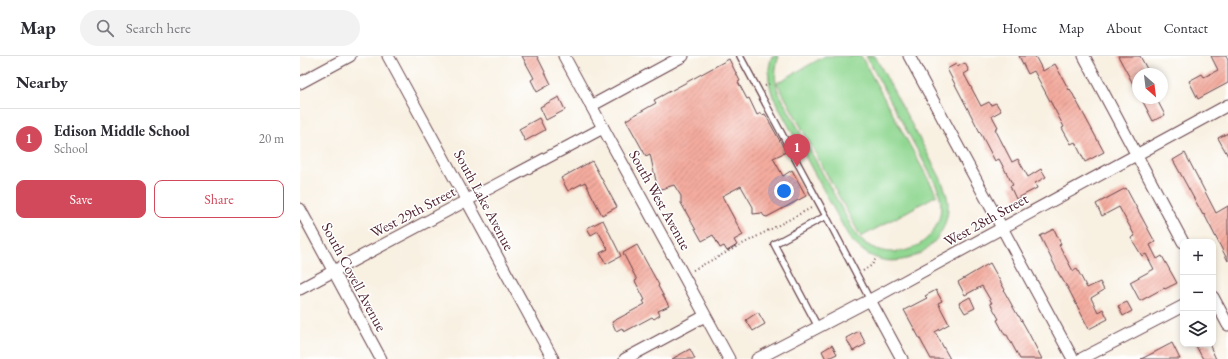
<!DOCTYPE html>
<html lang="en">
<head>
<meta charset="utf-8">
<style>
  body { margin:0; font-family:"EB Garamond",serif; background:#f2f2f3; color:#2b2b33 }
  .controls { position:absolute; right:12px; bottom:12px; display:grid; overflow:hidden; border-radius:8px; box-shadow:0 2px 6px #0003 }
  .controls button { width:36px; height:36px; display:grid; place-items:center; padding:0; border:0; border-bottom:1px solid #e1e1e2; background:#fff; color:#2b2b33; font:20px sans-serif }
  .compass { position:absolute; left:832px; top:12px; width:36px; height:36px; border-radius:50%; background:#fff; box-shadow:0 2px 6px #0003; rotate:152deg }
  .you { position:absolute; left:484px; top:135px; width:14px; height:14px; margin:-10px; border:3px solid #fff; border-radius:50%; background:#1a73e8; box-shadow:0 0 0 6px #1a73e833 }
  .badge { display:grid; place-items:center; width:26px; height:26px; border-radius:50%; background:#d1495b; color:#fff; font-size:13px; font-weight:700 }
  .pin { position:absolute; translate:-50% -33px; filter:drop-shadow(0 1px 2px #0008) }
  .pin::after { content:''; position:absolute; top:21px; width:14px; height:12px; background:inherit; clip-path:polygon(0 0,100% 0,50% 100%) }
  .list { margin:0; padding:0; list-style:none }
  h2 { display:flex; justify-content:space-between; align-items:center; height:52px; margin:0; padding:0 16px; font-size:17px }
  h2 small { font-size:13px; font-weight:400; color:#7c7c81 }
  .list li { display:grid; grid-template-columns:26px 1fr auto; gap:12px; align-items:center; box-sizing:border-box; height:60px; padding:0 16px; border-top:1px solid #e1e1e2 }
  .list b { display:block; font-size:15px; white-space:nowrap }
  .list p { margin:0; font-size:13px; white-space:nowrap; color:#7c7c81 }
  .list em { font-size:13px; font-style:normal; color:#7c7c81 }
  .actions { display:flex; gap:8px; padding:12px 16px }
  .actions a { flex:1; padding:9px 0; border:1px solid #d1495b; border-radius:8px; text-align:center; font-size:14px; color:#d1495b }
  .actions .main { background:#d1495b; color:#fff }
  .icon { flex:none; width:22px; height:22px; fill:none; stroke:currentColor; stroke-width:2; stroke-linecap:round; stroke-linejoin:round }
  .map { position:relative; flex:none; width:928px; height:303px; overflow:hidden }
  header { display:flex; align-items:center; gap:24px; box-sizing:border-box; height:56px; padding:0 20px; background:#fff; border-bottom:1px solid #e1e1e2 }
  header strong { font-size:19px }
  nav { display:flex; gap:22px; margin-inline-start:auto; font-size:14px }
  .search { width:280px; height:36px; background:#f2f2f3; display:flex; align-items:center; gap:10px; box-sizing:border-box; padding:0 14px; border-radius:22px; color:#7c7c81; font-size:15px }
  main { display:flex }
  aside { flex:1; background:#fff }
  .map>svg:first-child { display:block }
</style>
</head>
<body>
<header>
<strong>Map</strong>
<div class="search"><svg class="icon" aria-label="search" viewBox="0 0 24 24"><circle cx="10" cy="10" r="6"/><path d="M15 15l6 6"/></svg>Search here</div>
<nav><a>Home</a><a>Map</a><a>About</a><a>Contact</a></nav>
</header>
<main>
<aside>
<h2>Nearby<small></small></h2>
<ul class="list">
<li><span class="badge">1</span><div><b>Edison Middle School</b><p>School</p></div><em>20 m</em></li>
</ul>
<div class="actions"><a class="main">Save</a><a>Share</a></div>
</aside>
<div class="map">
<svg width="928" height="303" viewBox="0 0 928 303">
  <defs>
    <pattern id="building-hatch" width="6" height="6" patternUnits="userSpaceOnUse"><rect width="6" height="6" fill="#f4ac9f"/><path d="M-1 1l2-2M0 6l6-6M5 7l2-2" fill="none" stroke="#c88b82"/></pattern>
  </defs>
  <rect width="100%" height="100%" fill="#fff"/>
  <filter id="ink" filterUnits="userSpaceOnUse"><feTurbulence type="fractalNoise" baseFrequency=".025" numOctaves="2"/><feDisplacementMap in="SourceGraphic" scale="8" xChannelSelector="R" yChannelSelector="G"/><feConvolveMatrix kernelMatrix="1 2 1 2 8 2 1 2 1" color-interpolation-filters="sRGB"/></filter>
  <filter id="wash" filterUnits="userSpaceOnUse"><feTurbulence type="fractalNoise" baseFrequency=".012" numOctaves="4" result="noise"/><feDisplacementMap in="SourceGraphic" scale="16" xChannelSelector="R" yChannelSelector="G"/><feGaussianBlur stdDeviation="0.9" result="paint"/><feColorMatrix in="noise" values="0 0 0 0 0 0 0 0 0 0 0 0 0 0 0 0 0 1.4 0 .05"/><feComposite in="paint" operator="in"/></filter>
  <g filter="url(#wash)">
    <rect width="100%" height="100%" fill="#f8f0e1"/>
    <g fill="#90d791" stroke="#6d7b5e">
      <path d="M472 0H479C475 12 474 23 478 35L555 177C559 184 567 189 574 192 609 207 647 178 640 141 639 135 636 129 633 123L566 0H575L641 123C645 133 649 143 648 153 646 185 615 210 583 204 569 201 560 193 550 183L473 41C468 26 467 14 472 0Z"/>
      <polygon points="525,0 561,0 637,139 561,181 477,27"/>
    </g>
    <g id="blocks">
      <g fill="url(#building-hatch)">
        <polygon points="222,0 237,0 251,28 237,36 231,24 234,22"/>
        <polygon points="719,0 735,0 743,15 755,8 769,34 770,33 804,96 785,106 775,86 771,88 762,72 764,71 734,15 728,18"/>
        <polygon points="818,0 840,0 847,13 838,18 838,37"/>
        <polygon points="911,0 926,0 928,4 928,27 898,43 889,25 902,18 904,21 918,14"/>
        <polygon points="429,3 440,25 438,26 447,43 449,42 457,59 461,57 462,59 465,58 486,96 473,102 483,120 492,114 506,140 467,161 464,160 462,157 453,158 453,151 441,130 422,140 443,179 434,184 437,189 427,195 424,190 420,192 413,179 402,185 381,147 381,140 374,129 358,134 350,98 346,100 326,64 356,47 354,44"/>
        <polygon points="665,7 669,15 664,18 681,50 689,46 691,49 696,47 701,55 692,60 698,71 695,73 712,106 718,103 728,121 741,113 746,121 735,127 737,132 716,143 710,130 713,129 699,103 695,105 647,13 656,8 657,11"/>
        <polygon points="259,41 265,54 246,64 240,51"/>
        <polygon points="841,42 856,42 865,59 853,65"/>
        <polygon points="239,62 245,74 225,85 219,73"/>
        <polygon points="928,77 928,100 918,82"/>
        <polygon points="885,97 916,157 928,150 928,205 904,158 903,159 873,104"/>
        <polygon points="292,105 317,151 302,159 285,126 268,135 261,122"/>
        <polygon points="826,132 855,186 850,189 857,203 862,200 877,227 865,233 864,232 840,245 830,226 854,213 846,198 842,200 831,182 835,180 819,151 802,160 796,148"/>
        <polygon points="303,164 321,200 306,208 300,197 308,193 298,175 291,179 287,172"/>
        <polygon points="754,173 761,188 759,189 773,215 777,213 787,232 800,226 804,234 791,242 798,256 803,253 808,263 789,273 769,234 759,218 740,180"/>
        <polygon points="337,189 359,229 358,230 369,250 358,255 360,259 354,263 352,261 324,276 322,272 316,275 312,266 345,248 343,245 345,244 335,225 337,224 323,197"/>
        <polygon points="690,207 705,234 704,235 718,260 719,260 727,274 742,303 720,303 707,279 705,279 697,264 699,263 690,247 692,247 682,230 665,239 658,226"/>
        <polygon points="636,234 642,245 638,247 649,268 635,276 650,303 631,303 604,254 627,242 625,240"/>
        <polygon points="670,241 675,252 665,257 659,247"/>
        <polygon points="827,246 832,255 823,260 818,250"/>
        <polygon points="458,256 465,268 453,275 446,264"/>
        <polygon points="559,275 566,288 553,295 546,282"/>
        <polygon points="872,287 880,303 841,303 855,296"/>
        <polygon points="895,288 909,288 916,303 903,303"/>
        <polygon points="532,289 537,298 526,303 522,295"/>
        <polygon points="390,293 395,303 372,303"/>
      </g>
    </g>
  </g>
  <g filter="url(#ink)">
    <use href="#blocks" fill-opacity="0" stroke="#643e46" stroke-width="1"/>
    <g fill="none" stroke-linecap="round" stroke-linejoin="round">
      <defs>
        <g id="lane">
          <polyline points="440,0 526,160"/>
          <polyline points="518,271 474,188 526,160 570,244"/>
        </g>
        <g id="street">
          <polyline points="88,0 253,303"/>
          <polyline points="264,0 429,303"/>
          <polyline points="609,0 773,303"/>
          <polyline points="784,0 883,186"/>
          <polyline points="0,27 50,0"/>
          <polyline points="291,50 383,0"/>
          <polyline points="0,153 81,303"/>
          <polyline points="0,233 303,72"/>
          <polyline points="913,241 928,269"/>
          <polyline points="570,244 602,303"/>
          <polyline points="325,303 405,260"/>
          <polyline points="457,303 570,244 928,49"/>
          <polyline points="781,303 883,250"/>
        </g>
      </defs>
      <use href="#lane" stroke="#643e46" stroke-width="8"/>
      <use href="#street" stroke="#643e46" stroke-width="13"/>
      <g stroke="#643e46" stroke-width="2" stroke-dasharray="1 3" stroke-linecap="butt">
        <polyline points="465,30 469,28"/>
        <polyline points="393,214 513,151"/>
        <polyline points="563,215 572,209 576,202"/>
      </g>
      <use href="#lane" stroke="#fff" stroke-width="5.5"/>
      <use href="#street" stroke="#fff" stroke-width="11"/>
    </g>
  </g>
  <g text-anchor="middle" stroke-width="3" stroke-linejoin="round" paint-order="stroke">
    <g font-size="15" fill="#4a1f2b" stroke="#fff">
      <text transform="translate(184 144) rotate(62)" y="5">South Lake Avenue</text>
      <text transform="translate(360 144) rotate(61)" y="5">South West Avenue</text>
      <text transform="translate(113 156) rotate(-28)" y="5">West 29th Street</text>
      <text transform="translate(686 164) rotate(-29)" y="5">West 28th Street</text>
      <text transform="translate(54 221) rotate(62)" y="5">South Covell Avenue</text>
    </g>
  </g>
</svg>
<div class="controls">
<button>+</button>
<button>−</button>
<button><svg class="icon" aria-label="layers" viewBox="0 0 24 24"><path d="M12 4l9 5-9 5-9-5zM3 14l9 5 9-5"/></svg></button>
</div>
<svg class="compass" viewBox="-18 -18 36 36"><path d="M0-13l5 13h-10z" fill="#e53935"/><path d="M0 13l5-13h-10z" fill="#7c7c81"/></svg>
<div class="you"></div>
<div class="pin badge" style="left:497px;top:111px">1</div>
</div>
</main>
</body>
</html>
